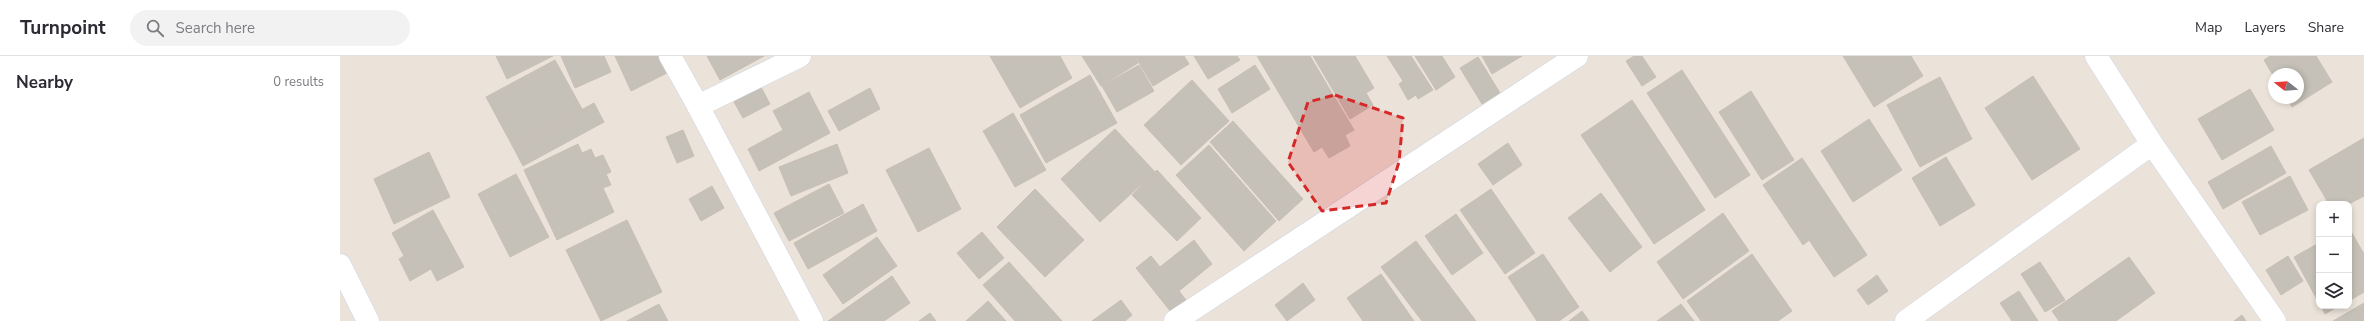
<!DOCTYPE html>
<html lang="en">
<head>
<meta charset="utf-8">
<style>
  body { margin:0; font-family:"Nunito Sans",sans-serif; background:#f2f2f3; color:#2b2b33 }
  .controls { position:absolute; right:12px; bottom:12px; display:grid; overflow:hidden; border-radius:8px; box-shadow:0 2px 6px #0003 }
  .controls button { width:36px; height:36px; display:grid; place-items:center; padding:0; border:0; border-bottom:1px solid #e1e1e2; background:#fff; color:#2b2b33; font:20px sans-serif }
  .compass { position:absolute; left:1928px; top:12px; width:36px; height:36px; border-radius:50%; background:#fff; box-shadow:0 2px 6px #0003; rotate:287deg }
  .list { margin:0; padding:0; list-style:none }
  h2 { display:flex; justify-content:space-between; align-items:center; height:52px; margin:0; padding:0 16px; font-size:17px }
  h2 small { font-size:13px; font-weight:400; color:#7c7c81 }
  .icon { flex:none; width:22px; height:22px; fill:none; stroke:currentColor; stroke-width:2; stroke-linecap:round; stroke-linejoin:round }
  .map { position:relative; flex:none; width:2024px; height:265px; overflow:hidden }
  header { display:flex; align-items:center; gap:24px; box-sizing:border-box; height:56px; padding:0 20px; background:#fff; border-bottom:1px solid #e1e1e2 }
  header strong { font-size:19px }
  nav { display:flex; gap:22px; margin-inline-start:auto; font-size:14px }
  .search { width:280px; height:36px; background:#f2f2f3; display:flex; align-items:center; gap:10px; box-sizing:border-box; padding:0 14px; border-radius:22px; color:#7c7c81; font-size:15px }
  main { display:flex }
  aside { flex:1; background:#fff }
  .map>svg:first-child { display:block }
</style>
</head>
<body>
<header>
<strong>Turnpoint</strong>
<div class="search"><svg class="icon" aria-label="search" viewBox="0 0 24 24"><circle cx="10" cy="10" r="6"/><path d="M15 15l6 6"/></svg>Search here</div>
<nav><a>Map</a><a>Layers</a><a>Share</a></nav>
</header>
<main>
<aside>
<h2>Nearby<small>0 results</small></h2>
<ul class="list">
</ul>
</aside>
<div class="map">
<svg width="2024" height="265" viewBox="0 0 2024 265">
  <rect width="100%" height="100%" fill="#ebe3d9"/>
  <g fill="#c6c1b8" stroke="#c7bfb3">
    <polygon points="156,0 213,0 167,23"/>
    <polygon points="221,0 264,0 271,16 235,32"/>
    <polygon points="275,0 319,0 327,17 291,35"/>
    <polygon points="367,0 424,0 380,24"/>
    <polygon points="650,0 720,0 732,22 680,52"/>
    <polygon points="742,0 794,0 798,7 761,30"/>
    <polygon points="795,0 844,0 849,8 813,30"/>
    <polygon points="854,0 897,0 900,4 868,23"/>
    <polygon points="917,0 970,0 1014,74 1005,79 1010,90 989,102 982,91 974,96"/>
    <polygon points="973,0 1015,0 1034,32 1026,37 1033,49 1010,63"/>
    <polygon points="1047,0 1071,0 1093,34 1078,43 1076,39 1068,44 1059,28 1063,25"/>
    <polygon points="1075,0 1102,0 1115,21 1096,34"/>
    <polygon points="1142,0 1182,0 1152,18"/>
    <polygon points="1294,0 1302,0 1316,21 1302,30 1286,5"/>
    <polygon points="1503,0 1571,0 1583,20 1534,51"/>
    <polygon points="1930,0 1976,0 1992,26 1952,51 1947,42 1958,42 1958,18 1934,18 1934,21 1924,4"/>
    <polygon points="1138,1 1160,37 1142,48 1120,12"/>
    <polygon points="215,4 242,53 173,91 146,41"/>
    <polygon points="799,9 814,35 777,56 762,30"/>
    <polygon points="915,9 930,33 892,57 878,33"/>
    <polygon points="1342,14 1410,119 1375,142 1307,37"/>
    <polygon points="750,19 777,67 706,107 680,59"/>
    <polygon points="1693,20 1740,93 1692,124 1645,52"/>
    <polygon points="1600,21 1632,83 1580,111 1547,49"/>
    <polygon points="852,24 889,65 841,109 804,69"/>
    <polygon points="421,31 430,48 403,62 394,46"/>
    <polygon points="530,32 540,53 499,75 488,55"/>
    <polygon points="1910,33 1934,74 1882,104 1858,63"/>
    <polygon points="1411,35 1454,104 1422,124 1379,56"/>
    <polygon points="469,36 490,77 419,115 408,93 443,74 433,55"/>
    <polygon points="1292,44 1365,154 1314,188 1241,79"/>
    <polygon points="254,47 264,66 183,110 173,91"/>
    <polygon points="673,57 706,114 675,131 643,75"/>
    <polygon points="1529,63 1562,114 1513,146 1481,95"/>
    <polygon points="893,65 963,143 939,165 870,86"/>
    <polygon points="775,73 815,116 760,166 721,123"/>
    <polygon points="343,74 354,100 337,107 326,81"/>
    <polygon points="2024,82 2024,140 2009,148 1989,148 1969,114"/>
    <polygon points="1168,87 1182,109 1153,129 1138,108"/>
    <polygon points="238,88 242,97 251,93 255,102 263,99 271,116 266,118 271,129 263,132 274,156 217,184 184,114"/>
    <polygon points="497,88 508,117 451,140 439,111"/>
    <polygon points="869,89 936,165 904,195 836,119"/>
    <polygon points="1931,90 1946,117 1883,153 1868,126"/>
    <polygon points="589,92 621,153 578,176 546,114"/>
    <polygon points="89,96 110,141 54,168 34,123"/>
    <polygon points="1606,101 1635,149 1600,170 1572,122"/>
    <polygon points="1462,102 1527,199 1494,221 1469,184 1463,189 1423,129"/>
    <polygon points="817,114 861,162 837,185 792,139"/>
    <polygon points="176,118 209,181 170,201 138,138"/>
    <polygon points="1950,120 1968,154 1920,179 1902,146"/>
    <polygon points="489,128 504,157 449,185 434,157"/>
    <polygon points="372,130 384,152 361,165 349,143"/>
    <polygon points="695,133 744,184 705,221 657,171"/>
    <polygon points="1151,133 1195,197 1165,218 1120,154"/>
    <polygon points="1261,137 1302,191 1270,216 1228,162"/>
    <polygon points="523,148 537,175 468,213 454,187"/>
    <polygon points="93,154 124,211 97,225 91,213 70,225 59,203 64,200 52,177"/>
    <polygon points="1383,157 1409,195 1343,243 1317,206"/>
    <polygon points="1116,158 1143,197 1112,219 1085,180"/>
    <polygon points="287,164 322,236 261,265 226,194"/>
    <polygon points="2009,172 2024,198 2024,236 2009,245"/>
    <polygon points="642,176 664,202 639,223 617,197"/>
    <polygon points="537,181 557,210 503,248 483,219"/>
    <polygon points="854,184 872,208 839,235 846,244 831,256 796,212 811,200 820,211"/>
    <polygon points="1076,185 1136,265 1082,265 1041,211"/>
    <polygon points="1979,187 1979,247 1954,201"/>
    <polygon points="1203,198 1239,251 1219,265 1197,265 1168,221"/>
    <polygon points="1412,198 1452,255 1438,265 1361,265 1347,245"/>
    <polygon points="1948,200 1963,225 1941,239 1926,214"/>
    <polygon points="1789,201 1815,237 1776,265 1719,265 1712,255"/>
    <polygon points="669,206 722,265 675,265 643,229"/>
    <polygon points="1700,206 1725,244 1705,256 1681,218"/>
    <polygon points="1041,218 1074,265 1023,265 1007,242"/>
    <polygon points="1537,219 1548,235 1528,249 1517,234"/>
    <polygon points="552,220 570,247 544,265 488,265"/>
    <polygon points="963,227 975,244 947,265 935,249"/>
    <polygon points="1679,235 1698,265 1672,265 1660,247"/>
    <polygon points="781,244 792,259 785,265 752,265"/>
    <polygon points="648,245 666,265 626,265"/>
    <polygon points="2024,247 2024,265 1993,265"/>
    <polygon points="319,248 328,265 287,265"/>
    <polygon points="1341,248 1354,265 1317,265"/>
    <polygon points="1981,250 1999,250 1985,258"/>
    <polygon points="1242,255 1249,265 1229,265"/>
    <polygon points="590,257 596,265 579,265"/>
    <polygon points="1902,259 1906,265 1894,265"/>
  </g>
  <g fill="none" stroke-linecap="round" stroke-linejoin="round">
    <defs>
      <g id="minor">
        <polyline points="330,0 358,50 472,265"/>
        <polyline points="1756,0 1812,88 1935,265"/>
        <polyline points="358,50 460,0"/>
        <polyline points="0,209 28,265"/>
        <polyline points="835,265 1237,0"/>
        <polyline points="1566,265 1812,88"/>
      </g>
    </defs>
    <use href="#minor" stroke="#cfd3e2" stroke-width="23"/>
    <use href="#minor" stroke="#fff" stroke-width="22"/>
  </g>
  <path fill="#d62828" fill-opacity="0.2" stroke="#d62828" stroke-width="3" stroke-dasharray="8 5" stroke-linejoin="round" d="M995 39 1063 62 1059 106 1046 147 982 155 948 106 968 46Z"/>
</svg>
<div class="controls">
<button>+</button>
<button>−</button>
<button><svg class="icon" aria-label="layers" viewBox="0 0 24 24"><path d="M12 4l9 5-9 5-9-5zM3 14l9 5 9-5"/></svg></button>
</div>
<svg class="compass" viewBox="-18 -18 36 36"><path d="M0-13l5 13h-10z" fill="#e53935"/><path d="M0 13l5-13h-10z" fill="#7c7c81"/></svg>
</div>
</main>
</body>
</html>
